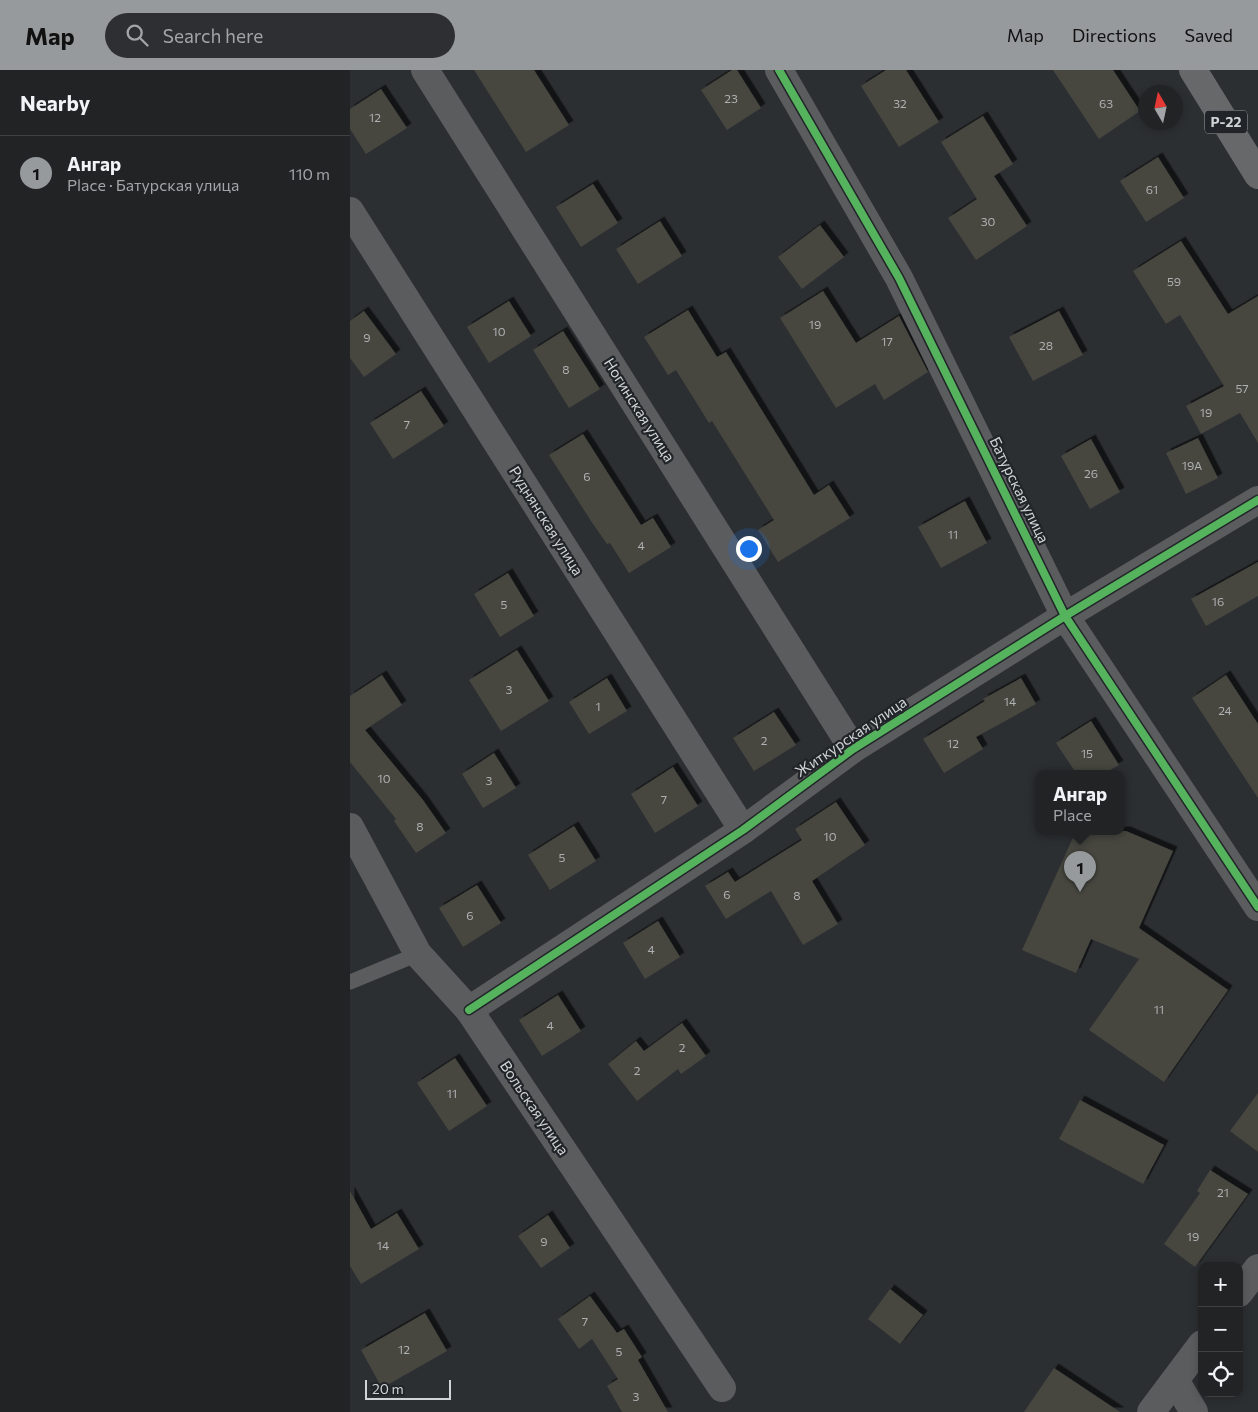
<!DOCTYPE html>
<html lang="en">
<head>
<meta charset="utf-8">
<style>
  body { margin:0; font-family:Commissioner,sans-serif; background:#2d2f32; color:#f1f3f6 }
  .controls { position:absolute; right:15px; bottom:15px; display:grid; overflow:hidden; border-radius:10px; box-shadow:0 2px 8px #0003 }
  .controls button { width:45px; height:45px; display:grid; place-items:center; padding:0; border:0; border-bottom:1px solid #3e4042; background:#212325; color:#f1f3f6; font:25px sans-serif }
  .compass { position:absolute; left:788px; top:15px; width:45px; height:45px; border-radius:50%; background:#212325; box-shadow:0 2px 8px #0003; rotate:351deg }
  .scale { position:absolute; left:15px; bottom:12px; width:86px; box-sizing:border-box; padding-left:5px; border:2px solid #d1d4d6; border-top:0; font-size:14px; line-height:18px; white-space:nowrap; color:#d1d4d6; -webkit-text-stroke:4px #212529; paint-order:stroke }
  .you { position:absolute; left:398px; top:478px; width:18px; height:18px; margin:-12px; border:4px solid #fff; border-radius:50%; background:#1a73e8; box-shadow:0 0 0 8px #1a73e833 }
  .badge { display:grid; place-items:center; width:32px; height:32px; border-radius:50%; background:#979a9c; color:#111; font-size:16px; font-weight:700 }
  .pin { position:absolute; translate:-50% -41px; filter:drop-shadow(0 1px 2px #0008) }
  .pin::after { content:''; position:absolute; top:26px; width:18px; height:15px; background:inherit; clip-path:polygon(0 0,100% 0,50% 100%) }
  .popup { position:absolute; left:685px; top:700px; width:90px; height:65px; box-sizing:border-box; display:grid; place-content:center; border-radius:10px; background:#212325; filter:drop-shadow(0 1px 4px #0005); font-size:16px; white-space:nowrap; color:#a2a4a7 }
  .popup b { font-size:19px; color:#f1f3f6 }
  .popup::after { content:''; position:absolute; left:50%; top:100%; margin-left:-10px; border:10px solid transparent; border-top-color:#212325 }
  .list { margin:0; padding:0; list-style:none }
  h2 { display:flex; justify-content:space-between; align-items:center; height:65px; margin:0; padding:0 20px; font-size:21px }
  h2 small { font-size:16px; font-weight:400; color:#a2a4a7 }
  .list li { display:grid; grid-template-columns:32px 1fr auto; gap:15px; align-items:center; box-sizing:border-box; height:75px; padding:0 20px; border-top:1px solid #3e4042 }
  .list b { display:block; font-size:19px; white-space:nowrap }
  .list p { margin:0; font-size:16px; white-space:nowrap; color:#a2a4a7 }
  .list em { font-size:16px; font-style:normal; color:#a2a4a7 }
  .icon { flex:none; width:28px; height:28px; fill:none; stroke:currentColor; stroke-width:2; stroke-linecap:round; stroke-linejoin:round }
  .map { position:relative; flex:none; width:908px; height:1342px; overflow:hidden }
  header { display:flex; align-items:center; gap:30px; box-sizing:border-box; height:70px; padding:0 25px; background:#979a9c; color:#111 }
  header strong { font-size:24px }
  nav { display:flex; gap:28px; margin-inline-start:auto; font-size:18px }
  .search { width:350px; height:45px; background:#2d2f32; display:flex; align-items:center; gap:12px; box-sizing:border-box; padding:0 18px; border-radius:28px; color:#a2a4a7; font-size:19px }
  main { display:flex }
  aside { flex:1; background:#212325 }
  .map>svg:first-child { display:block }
</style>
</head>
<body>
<header>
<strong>Map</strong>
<div class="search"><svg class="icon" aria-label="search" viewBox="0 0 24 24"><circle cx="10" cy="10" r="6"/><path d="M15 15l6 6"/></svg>Search here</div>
<nav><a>Map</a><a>Directions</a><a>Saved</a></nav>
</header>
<main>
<aside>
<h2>Nearby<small></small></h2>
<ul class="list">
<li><span class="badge">1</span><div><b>Ангар</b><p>Place · Батурская улица</p></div><em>110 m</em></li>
</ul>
</aside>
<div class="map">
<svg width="908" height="1342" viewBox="0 0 908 1342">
  <defs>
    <filter id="shadow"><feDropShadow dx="4.5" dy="-4.5" stdDeviation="0" flood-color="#0009"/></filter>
  </defs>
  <rect width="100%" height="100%" fill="#2c2f31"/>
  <g fill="#464641" filter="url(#shadow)">
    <polygon points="124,0 184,0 219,55 176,82"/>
    <polygon points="382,0 387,0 411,38 377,60 351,20"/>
    <polygon points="536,0 556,0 589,52 549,77 511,16"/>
    <polygon points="703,0 763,0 790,41 749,69"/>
    <polygon points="31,19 57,58 16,84 0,59 0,39"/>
    <polygon points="633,46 663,94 644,106 677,156 626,190 598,148 627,129 591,72"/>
    <polygon points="808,87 834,128 796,152 770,111"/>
    <polygon points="243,114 268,153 231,177 206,137"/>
    <polygon points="310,151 332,186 288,214 266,179"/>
    <polygon points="470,155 494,187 452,219 428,187"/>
    <polygon points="831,171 878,244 908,226 908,373 890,343 851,364 836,336 874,316 830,245 816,254 783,201"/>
    <polygon points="473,221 506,273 549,246 578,302 534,330 525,314 486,338 430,248"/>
    <polygon points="159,231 181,266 139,293 117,257"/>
    <polygon points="338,240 367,287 376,282 464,425 479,415 500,448 428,492 408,460 424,450 362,351 359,353 326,300 318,305 294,267"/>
    <polygon points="14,241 46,284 14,307 0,288 0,251"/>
    <polygon points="709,241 733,285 683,311 659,267"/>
    <polygon points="213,261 250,319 219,338 183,280"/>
    <polygon points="71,321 94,356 43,389 20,353"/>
    <polygon points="233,364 291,455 303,448 321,477 279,503 260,473 257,474 241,451 199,385"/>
    <polygon points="848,368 868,408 836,424 816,383"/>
    <polygon points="741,369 770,422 740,439 711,386"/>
    <polygon points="615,431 637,473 591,498 568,457"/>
    <polygon points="908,492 908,526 856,556 841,529"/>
    <polygon points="158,503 184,546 150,567 124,524"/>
    <polygon points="167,580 199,631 151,661 119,610"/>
    <polygon points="32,605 52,635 15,660 73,730 96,763 66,783 44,751 46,749 0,692 0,626"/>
    <polygon points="876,605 908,654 908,728 842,628"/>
    <polygon points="257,608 277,641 239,664 219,632"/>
    <polygon points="671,608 686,634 626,667 633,679 594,703 573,669 635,631 633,629"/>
    <polygon points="424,642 446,675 404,701 383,668"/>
    <polygon points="741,651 769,695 755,703 726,703 706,673"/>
    <polygon points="144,683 166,718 133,738 112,704"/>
    <polygon points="323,697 348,736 305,763 281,724"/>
    <polygon points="486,732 515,775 462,811 488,854 453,875 421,821 376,849 355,816 378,802 385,812 452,770 445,759"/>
    <polygon points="224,756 246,791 200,820 178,785"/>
    <polygon points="726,761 776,761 823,781 789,858 878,920 814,1012 739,960 789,889 741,869 726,903 672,880"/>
    <polygon points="127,815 151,853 113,877 89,838"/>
    <polygon points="308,851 330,887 295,909 273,873"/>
    <polygon points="208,925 231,961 192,986 169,950"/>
    <polygon points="332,953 356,986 331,1004 328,999 287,1031 258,994 286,971 294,981"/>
    <polygon points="105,988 137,1036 99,1061 67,1013"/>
    <polygon points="908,1023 908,1082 880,1061"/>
    <polygon points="730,1030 814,1075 793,1114 709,1069"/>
    <polygon points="860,1100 898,1124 845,1197 814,1174 850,1123 847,1121"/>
    <polygon points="0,1121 21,1159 47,1143 69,1179 11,1214 0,1196"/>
    <polygon points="198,1145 220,1178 191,1198 168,1166"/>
    <polygon points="540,1219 573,1245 550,1274 518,1249"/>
    <polygon points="240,1226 267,1263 274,1259 292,1287 288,1290 318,1342 272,1342 257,1316 268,1309 242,1269 229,1279 208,1249"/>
    <polygon points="75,1243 97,1281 32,1318 11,1280"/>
    <polygon points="704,1298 770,1342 674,1342"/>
  </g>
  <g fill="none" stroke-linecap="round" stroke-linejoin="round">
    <polyline stroke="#5b5c5d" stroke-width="15" points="0,912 68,884"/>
    <g stroke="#5b5c5d" stroke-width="28">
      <polyline points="75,0 503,679"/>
      <polyline points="429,0 549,208 715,546 908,837"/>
      <polyline points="0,141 393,760"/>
      <polyline points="0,757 68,884 119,940 372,1318"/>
      <polyline points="119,940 393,760 503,679 715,546 908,430"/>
      <polyline points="889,1223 908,1198"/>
      <polyline points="825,1310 844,1342"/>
      <polyline points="801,1342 852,1274"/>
    </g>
    <polyline stroke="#666869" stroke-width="28" points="843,0 908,105"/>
    <defs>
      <g id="cycleway">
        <polyline points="429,0 549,208 715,546 908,837"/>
        <polyline points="119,940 393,760 503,679 715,546 908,430"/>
      </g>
    </defs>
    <use href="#cycleway" stroke="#212529" stroke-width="11"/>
    <use href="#cycleway" stroke="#56b35d" stroke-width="8"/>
  </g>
  <g text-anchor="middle" stroke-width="4.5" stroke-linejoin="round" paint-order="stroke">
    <g font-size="12" fill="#aeb0b1">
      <text x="381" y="33">23</text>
      <text x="550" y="38">32</text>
      <text x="756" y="38">63</text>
      <text x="25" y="52">12</text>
      <text x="802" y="124">61</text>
      <text x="638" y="156">30</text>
      <text x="824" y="216">59</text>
      <text x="465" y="259">19</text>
      <text x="149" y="266">10</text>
      <text x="17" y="272">9</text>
      <text x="537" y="276">17</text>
      <text x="696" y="280">28</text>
      <text x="216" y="304">8</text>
      <text x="892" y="323">57</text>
      <text x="856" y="347">19</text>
      <text x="57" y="359">7</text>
      <text x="842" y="400">19А</text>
      <text x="741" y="408">26</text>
      <text x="237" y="411">6</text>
      <text x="603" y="469">11</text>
      <text x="291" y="480">4</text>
      <text x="868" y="536">16</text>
      <text x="154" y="539">5</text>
      <text x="159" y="624">3</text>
      <text x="660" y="636">14</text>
      <text x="248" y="641">1</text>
      <text x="875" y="645">24</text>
      <text x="414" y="675">2</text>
      <text x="603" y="678">12</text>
      <text x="737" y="688">15</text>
      <text x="34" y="713">10</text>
      <text x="139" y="715">3</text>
      <text x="314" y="734">7</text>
      <text x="70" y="761">8</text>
      <text x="480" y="771">10</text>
      <text x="212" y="792">5</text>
      <text x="377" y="829">6</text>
      <text x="447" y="830">8</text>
      <text x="120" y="850">6</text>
      <text x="301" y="884">4</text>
      <text x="809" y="944">11</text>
      <text x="200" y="960">4</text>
      <text x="332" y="982">2</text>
      <text x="287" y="1005">2</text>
      <text x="102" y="1028">11</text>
      <text x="873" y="1127">21</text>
      <text x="843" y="1171">19</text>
      <text x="194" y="1176">9</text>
      <text x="33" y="1180">14</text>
      <text x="235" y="1256">7</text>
      <text x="54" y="1284">12</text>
      <text x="269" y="1286">5</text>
      <text x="286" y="1331">3</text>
    </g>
    <rect fill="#212529" stroke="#9ca0a2" stroke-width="1" x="855" y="40.5" width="42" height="23" rx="4"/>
    <g font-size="14" font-weight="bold" fill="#d1d4d6">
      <text x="876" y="57">Р-22</text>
    </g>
    <g font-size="15" fill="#d1d4d6" stroke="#212529">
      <text transform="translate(289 340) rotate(58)" y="5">Ногинская улица</text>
      <text transform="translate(669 420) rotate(64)" y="5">Батурская улица</text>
      <text transform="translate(196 451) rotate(58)" y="5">Руднянская улица</text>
      <text transform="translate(501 667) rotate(-34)" y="5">Житкурская улица</text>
      <text transform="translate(184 1038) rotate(56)" y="5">Вольская улица</text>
    </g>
  </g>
</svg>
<div class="controls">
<button>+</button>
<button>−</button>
<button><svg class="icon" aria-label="locate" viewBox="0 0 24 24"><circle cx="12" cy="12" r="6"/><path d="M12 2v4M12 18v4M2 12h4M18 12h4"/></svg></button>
</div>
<svg class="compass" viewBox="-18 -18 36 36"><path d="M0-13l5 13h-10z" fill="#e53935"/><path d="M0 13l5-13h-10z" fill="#a2a4a7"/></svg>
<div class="scale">20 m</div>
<div class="you"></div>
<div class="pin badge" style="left:730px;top:822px">1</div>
<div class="popup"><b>Ангар</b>Place</div>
</div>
</main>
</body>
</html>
